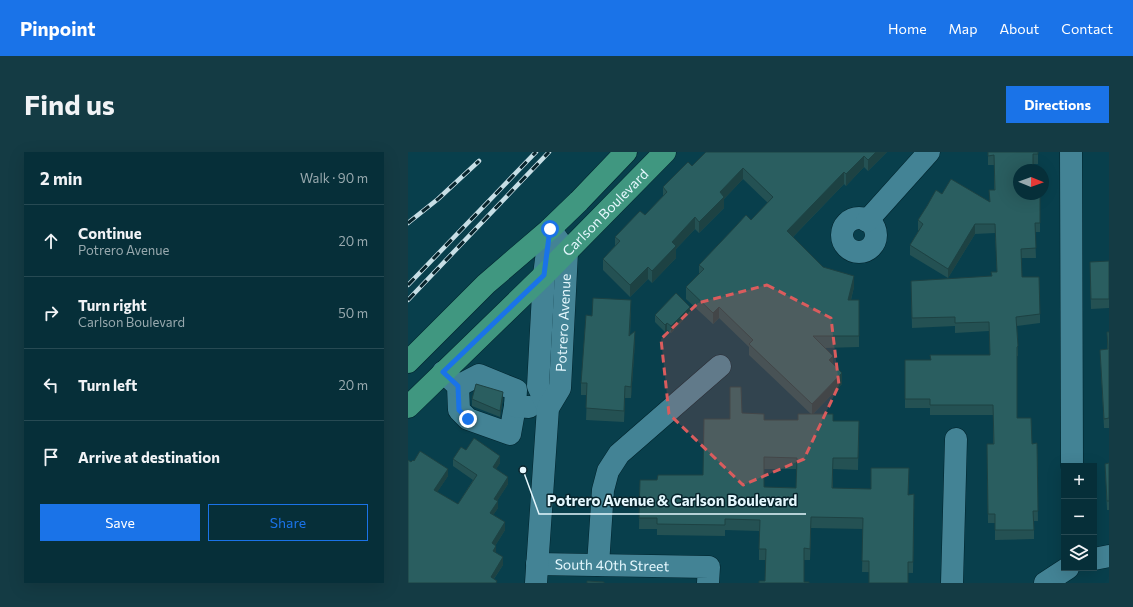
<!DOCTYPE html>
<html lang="en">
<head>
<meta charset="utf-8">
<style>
  body { margin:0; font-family:Commissioner,sans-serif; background:#143b44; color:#f1f3f6 }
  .controls { position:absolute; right:12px; bottom:12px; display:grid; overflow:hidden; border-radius:0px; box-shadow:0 4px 16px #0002 }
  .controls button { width:36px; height:36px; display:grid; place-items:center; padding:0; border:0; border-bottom:1px solid #274a53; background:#062f39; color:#f1f3f6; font:20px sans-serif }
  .compass { position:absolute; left:605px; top:12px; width:36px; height:36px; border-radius:50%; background:#062f39; box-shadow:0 4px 16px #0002; rotate:91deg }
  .stop { position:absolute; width:12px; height:12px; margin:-9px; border:3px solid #1a73e8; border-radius:50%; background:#fff }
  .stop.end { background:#1a73e8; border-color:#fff; box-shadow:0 1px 4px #0008 }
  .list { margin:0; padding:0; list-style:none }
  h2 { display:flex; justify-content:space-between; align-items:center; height:52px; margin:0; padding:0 16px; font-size:17px }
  h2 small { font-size:13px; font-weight:400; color:#98a9ae }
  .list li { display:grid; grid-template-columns:26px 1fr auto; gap:12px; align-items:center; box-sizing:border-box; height:72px; padding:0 16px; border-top:1px solid #274a53 }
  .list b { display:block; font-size:15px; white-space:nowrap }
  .list p { margin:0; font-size:13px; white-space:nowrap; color:#98a9ae }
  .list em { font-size:13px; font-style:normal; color:#98a9ae }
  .actions { display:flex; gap:8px; padding:12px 16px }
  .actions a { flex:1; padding:9px 0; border:1px solid #1a73e8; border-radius:0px; text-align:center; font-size:14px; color:#1a73e8 }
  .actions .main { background:#1a73e8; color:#fff }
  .icon { flex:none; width:22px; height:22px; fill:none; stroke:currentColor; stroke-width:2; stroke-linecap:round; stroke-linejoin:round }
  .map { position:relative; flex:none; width:701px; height:431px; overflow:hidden; border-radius:0px }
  header { display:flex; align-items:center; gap:24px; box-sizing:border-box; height:56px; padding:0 20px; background:#1a73e8; color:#fff }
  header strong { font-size:19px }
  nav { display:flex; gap:22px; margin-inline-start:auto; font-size:14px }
  .intro { display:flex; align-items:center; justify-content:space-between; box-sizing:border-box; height:96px; padding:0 24px }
  h1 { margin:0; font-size:28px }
  .button { padding:10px 18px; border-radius:0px; background:#1a73e8; color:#fff; font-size:14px; font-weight:700 }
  main { display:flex; gap:24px; padding:0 24px }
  aside { flex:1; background:#062f39; border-radius:0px; box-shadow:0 4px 16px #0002 }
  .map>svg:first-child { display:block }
</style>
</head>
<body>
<header>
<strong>Pinpoint</strong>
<nav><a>Home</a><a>Map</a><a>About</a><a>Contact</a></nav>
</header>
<div class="intro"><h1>Find us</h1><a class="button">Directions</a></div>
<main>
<aside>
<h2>2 min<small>Walk · 90 m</small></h2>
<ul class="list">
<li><svg class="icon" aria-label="ahead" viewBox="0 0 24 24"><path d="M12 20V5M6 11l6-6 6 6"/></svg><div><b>Continue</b><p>Potrero Avenue</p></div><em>20 m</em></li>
<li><svg class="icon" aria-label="right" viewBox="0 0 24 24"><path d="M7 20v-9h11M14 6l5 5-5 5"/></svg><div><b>Turn right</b><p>Carlson Boulevard</p></div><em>50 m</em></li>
<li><svg class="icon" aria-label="left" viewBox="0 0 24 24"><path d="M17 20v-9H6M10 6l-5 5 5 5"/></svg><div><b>Turn left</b></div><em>20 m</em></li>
<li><svg class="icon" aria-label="arrive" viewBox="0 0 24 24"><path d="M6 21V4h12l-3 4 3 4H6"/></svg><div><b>Arrive at destination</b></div></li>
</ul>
<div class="actions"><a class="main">Save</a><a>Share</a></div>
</aside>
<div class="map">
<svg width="701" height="431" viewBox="0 0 701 431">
  <rect width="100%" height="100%" fill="#083f4c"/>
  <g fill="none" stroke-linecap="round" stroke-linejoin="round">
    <defs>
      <g id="minor">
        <polyline points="663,0 664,314"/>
        <circle cx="451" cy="83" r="17"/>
        <polyline points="459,69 521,0"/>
        <polyline points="35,220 50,234 51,258 60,267 102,282 107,254"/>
        <polyline points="50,234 71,223 108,238 107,254 121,255"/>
        <polyline points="140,256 130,234 136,123 142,77"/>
        <polyline points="686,407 701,404"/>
        <path id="s1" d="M129 412 301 415 300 431"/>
        <polyline points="190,413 195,338 200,319 211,302 312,214"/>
        <path id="s2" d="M128 431 140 256 152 236 159 100 142 77"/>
        <polyline points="544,431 548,287"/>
        <polyline points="637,431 660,416"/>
      </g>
      <g id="major">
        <polyline points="0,210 78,132 142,77 171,49 218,0"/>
        <path id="s3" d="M0 255 136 123 257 0"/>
      </g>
    </defs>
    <use href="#minor" stroke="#00242d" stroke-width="23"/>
    <use href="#major" stroke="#00242d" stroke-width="23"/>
    <use href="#minor" stroke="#438395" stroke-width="22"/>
    <use href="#major" stroke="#409780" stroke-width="22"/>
    <defs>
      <g id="rail">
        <polyline points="0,71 30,47 71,9"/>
        <polyline points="0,133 128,0"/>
        <polyline points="0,148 141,0"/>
      </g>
    </defs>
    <use href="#rail" stroke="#c7dee5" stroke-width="4.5"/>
    <use href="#rail" stroke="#07232b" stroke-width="3" stroke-dasharray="9" stroke-linecap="butt"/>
  </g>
  <g fill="#245153" fill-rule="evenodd">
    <path d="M479 0 460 19 456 15 438 34 436 32 385 85 415 115 446 135 443 148H451V195L416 196 425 212 434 232 405 262 425 269H451L450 318 425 317V336L500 343 506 354 505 421 454 420 455 377 403 376 402 408H396L357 429 358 408H351V379L317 378V384L249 383V377H231L232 328H249L295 323 322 267 334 261 356 268H390L403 262 341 203V195L311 166 305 172 278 147V135L291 122V113L343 68 360 51 335 27 316 47V56L291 81 287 77 268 97V106L244 131 240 127 222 145 195 118V107L207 94V85L237 63 255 44V35L284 14ZM356 317H388V336L356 335Z"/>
    <polygon points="580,0 630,0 630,12 625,12 611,42 632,42 632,80 627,80 628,106 613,106 614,125 632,162 632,171 609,174 610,204 609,204 609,266 624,292 629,291 630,369 626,369 626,387 587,388 587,371 580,371 579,292 585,292 585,263 522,263 522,256 497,256 497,208 522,208 582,203 581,179 547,181 547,174 504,176 503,138 583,124 589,120 587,81 567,82 540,126 502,103 502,93 511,78 510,78 510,68 534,42 581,50 586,38 586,13 580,13"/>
    <polygon points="701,109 701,156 683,157 682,119"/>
    <polygon points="223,160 222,184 227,190 223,246 217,246 216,270 178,268 179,243 173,243 173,231"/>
    <polygon points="282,161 263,181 259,178 257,180 247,170 247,163"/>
    <polygon points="701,180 701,276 696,276 692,198 699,197"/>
    <polygon points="95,246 92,265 64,254 64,247"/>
    <polygon points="58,298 92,311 88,317 100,332 89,349 90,356 85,363 97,378 87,394 88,401 95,413 86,427 89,431 3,310 40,324 29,340 50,352 65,328 45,314 45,307"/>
    <polygon points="701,311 701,358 699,358 697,312"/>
  </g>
  <g fill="#1d4243">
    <polygon points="468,0 479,0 460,19 460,8"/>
    <polygon points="456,4 456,15 438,34 438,22"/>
    <polygon points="335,16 335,27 316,47 316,56 291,81 291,70 312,40"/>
    <polygon points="436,20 436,32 379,91 379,79"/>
    <polygon points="287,65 287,77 268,97 268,106 244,131 244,119 264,90"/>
    <polygon points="567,72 567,82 540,126 540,117"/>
    <polygon points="240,115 240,127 222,145 222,133"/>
    <polygon points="446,124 446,135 440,159 440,148"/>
    <polygon points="223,148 223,160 221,196 221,184"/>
    <polygon points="282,155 282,161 263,181 263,174"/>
    <polygon points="311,155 311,166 305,172 305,161"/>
    <polygon points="259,171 259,178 257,180 257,173"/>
    <polygon points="227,179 227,190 223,246 223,235"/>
    <polygon points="425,204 425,215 421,208"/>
    <polygon points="434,221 434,232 404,263 404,252"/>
    <polygon points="217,234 217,246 216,270 216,259"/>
    <polygon points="95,240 95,246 92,265 92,259"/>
    <polygon points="92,304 92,311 85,322 85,315"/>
    <polygon points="40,317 40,324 26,345 26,338"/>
    <polygon points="100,325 100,332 86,354 86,347"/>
    <polygon points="90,349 90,356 82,368 82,361"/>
    <polygon points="403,365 403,376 402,408 402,397"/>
    <polygon points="97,370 97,378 84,399 84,391"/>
    <polygon points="88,394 88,402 85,399"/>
    <polygon points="95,405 95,413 83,431 83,425"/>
  </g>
  <g fill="#2a5e60" stroke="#1d4243" fill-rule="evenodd">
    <polygon points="298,0 468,0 460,8 456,4 438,22 436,20 379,79 415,115 446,124 440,148 451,148 451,184 405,184 425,204 421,208 434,221 404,252 341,192 345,188 311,155 305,161 278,135 296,117 291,113 328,74 338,63 343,68 365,45 335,16 312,40 316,45 291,70 287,65 264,90 268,94 244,119 240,115 222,133 195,107 212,89 207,85 232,59 237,63 259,40 255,35 280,10 284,14"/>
    <polygon points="580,0 630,0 630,2 625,2 625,18 611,18 611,42 632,42 632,71 627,71 628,96 613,97 614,125 631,125 632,162 608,165 610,194 609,195 609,266 623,266 624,292 629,291 630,359 625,359 626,378 587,378 587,362 580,362 579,292 586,292 585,253 522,253 522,247 497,247 497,208 523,208 522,203 582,203 581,170 547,171 547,165 504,166 503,129 584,124 583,120 589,120 587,72 567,72 540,117 502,93 515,72 510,68 519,54 528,38 534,42 543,27 582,50 581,38 587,38 586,3 580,4"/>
    <polygon points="701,109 701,147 683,147 682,110"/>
    <polygon points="268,141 282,155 263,174 259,171 257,173 247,163"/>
    <polygon points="185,146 223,148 221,184 227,179 223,235 217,234 216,259 178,256 179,231 173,231 174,218 178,163 184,164"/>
    <polygon points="699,180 701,180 701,266 696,267 692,198 700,197"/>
    <polygon points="68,232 95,240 92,259 64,247"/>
    <path d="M322 235H333L334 261 356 262V268H390V262H425V269H451L450 306H425L424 336 463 337V316H501L500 343 506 342 505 410H500V431H461V409H454L455 366 403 365 402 397 396 396V430H401V431H351V429H357L358 397H351L352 368 317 367V373L249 372V366H231L232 328H249L250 323H295L296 267H322ZM356 305 389 306 388 336 356 335Z"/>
    <polygon points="66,286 92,304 85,315 100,325 86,347 90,349 82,361 97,370 84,391 88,394 85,399 95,405 83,425 89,429 88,431 0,431 0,308 3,310 5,308 6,309 12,299 40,317 26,338 50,352 69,323 45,307 53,295 58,298"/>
    <polygon points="701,311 701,349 699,349 697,312"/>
    <polygon points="179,429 196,430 196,431 179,431"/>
  </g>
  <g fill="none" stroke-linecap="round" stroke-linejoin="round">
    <polyline stroke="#1a73e8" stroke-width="5" points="60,267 51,258 50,234 35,220 136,123 142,77"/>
  </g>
  <path fill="#da5c5d" fill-opacity="0.2" stroke="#da5c5d" stroke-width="3" stroke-dasharray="8 5" stroke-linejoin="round" d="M359 133 423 166 431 233 396 307 335 333 261 262 253 187 290 151Z"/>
  <g text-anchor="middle" stroke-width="3" stroke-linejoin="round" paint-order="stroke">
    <g font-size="14" fill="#e4f7fd" stroke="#07232b">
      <text dy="5" stroke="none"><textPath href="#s3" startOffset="277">Carlson Boulevard</textPath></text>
      <text dy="5" stroke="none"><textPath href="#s2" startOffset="264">Potrero Avenue</textPath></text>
      <text dy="5" stroke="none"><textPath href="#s1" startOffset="75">South 40th Street</textPath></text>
    </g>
  </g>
  <path fill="none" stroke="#e4f7fd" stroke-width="1.5" d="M115 318L131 362H398"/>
  <circle fill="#e4f7fd" stroke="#07232b" stroke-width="1.5" cx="115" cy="318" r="4"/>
  <g font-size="15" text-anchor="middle" font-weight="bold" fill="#e4f7fd" stroke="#07232b" stroke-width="3" stroke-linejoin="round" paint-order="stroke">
    <text x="264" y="354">Potrero Avenue &amp; Carlson Boulevard</text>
  </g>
</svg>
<div class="controls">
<button>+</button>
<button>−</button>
<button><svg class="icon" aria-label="layers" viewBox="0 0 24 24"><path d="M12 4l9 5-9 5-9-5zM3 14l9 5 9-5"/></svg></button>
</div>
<svg class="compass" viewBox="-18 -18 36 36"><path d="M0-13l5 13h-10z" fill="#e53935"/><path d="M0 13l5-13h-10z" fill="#98a9ae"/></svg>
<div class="stop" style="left:142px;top:77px"></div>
<div class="stop end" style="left:60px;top:267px"></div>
</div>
</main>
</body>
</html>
